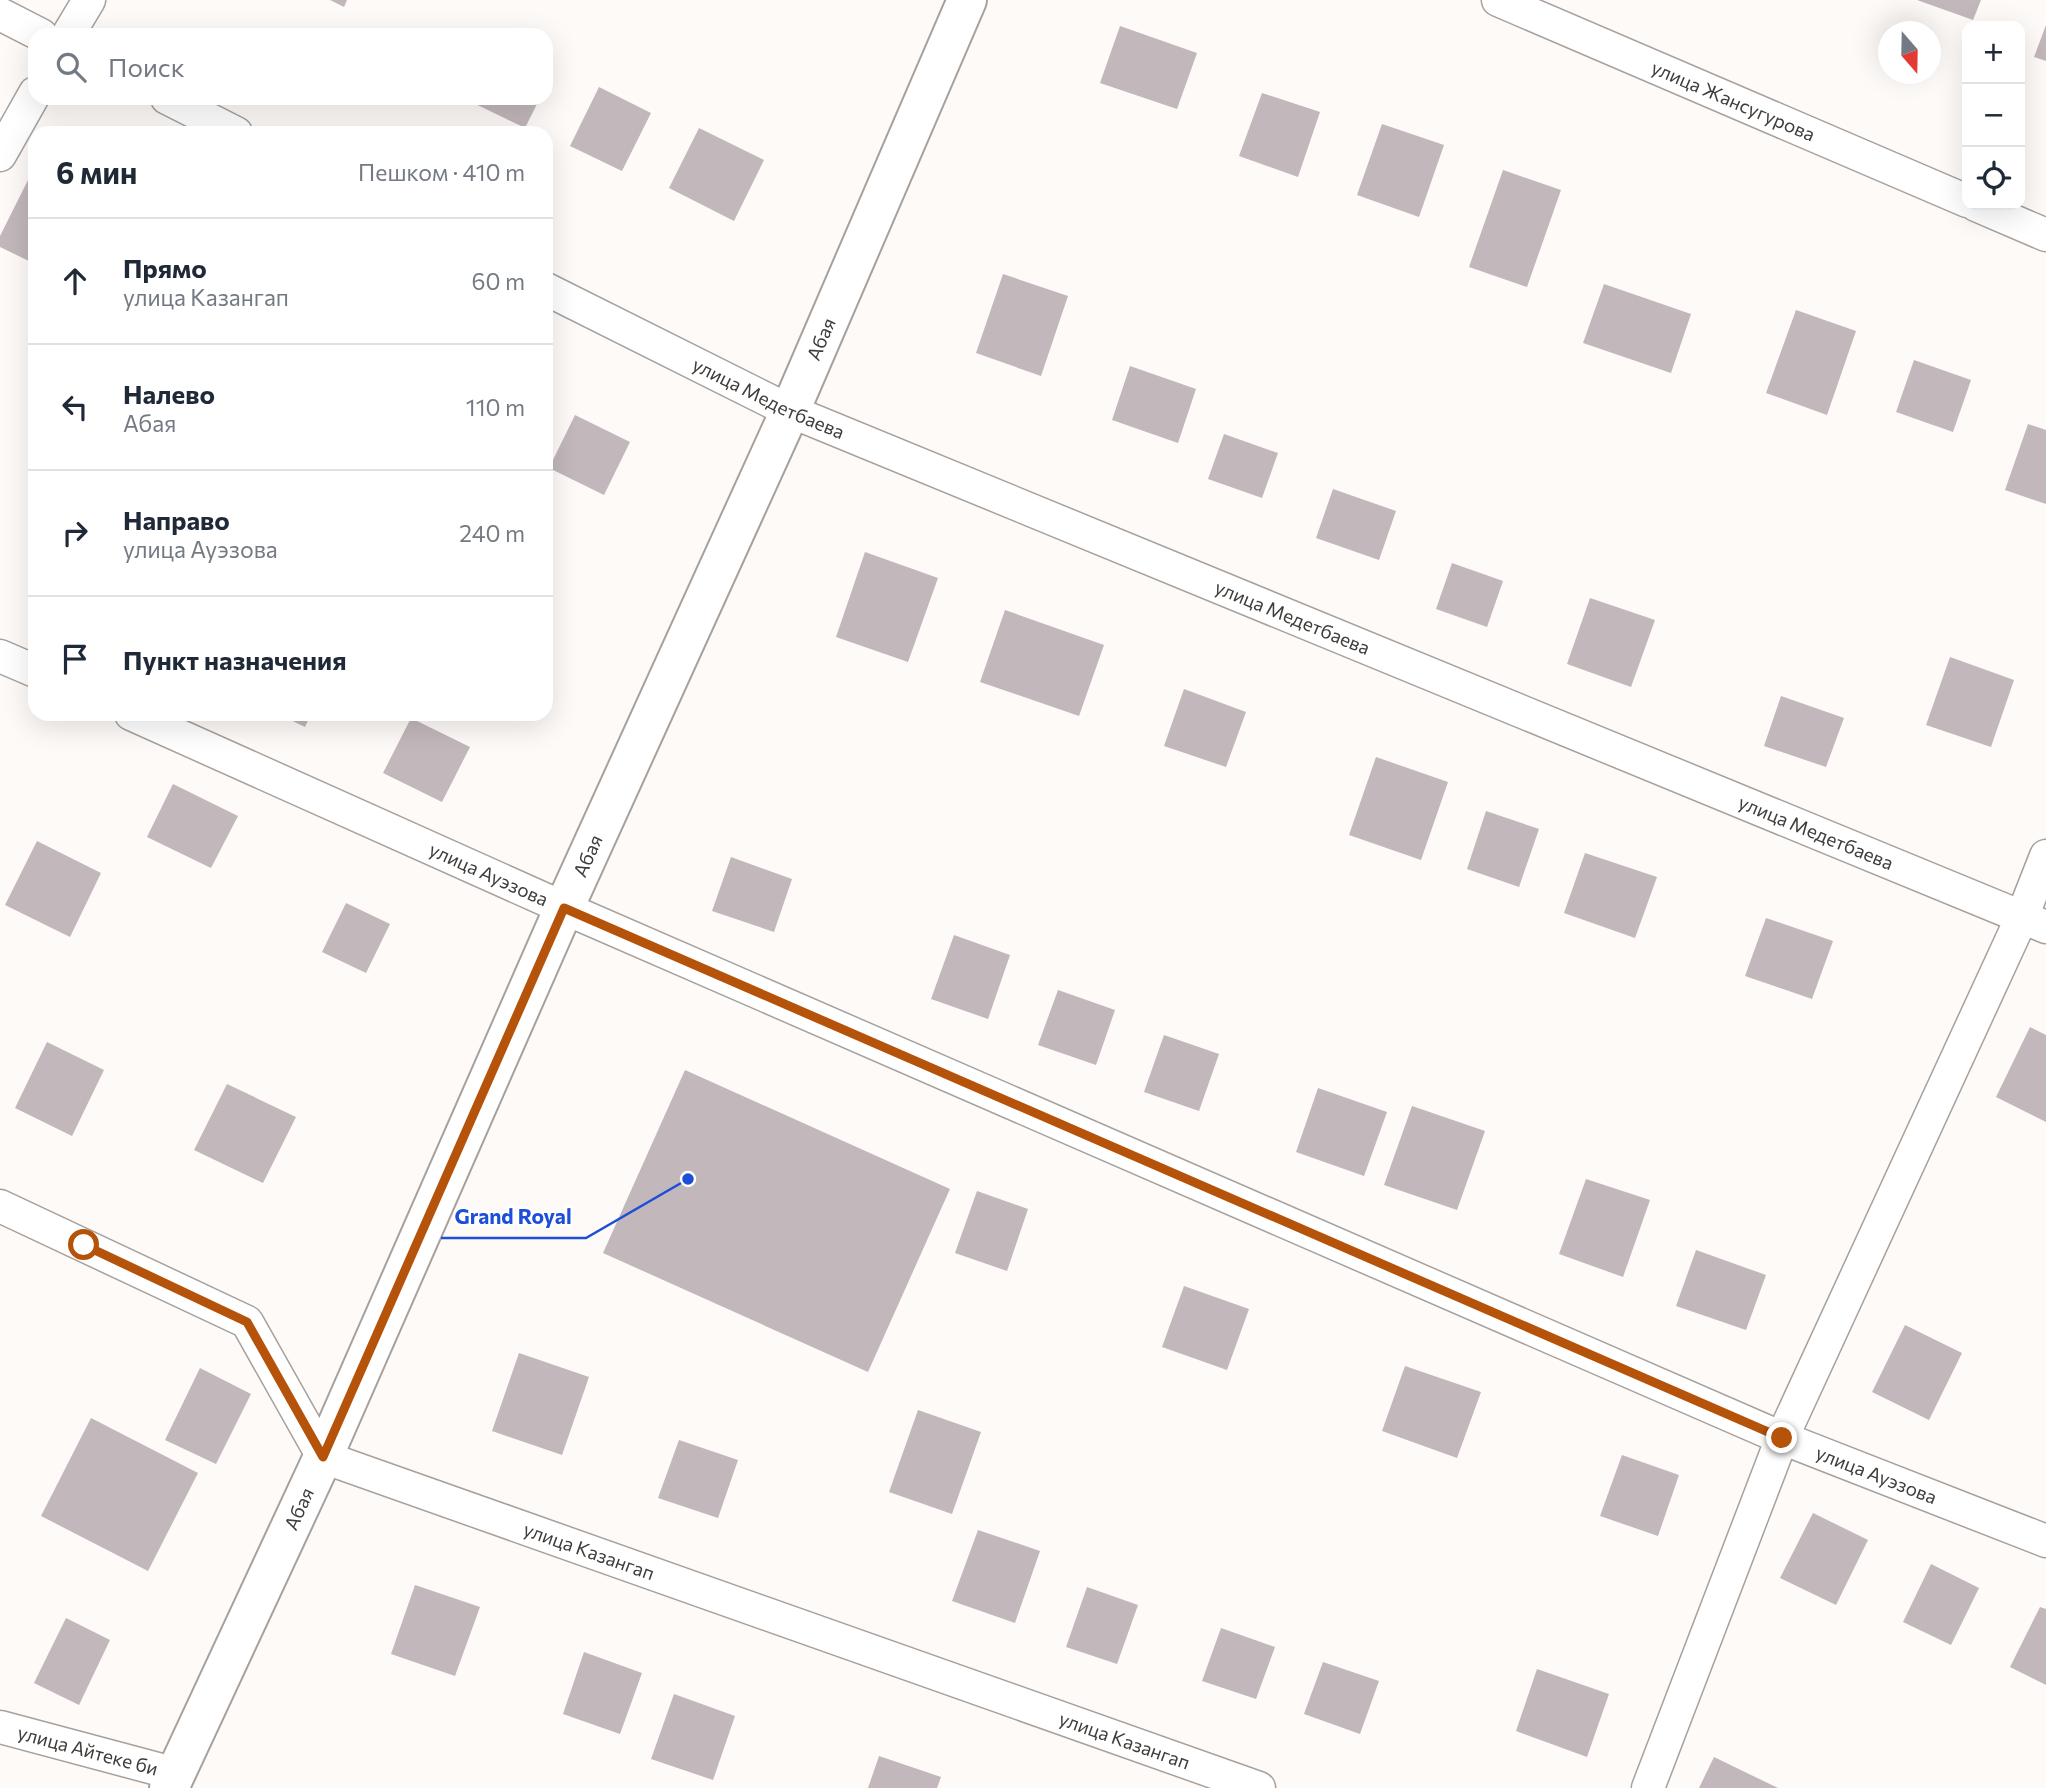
<!DOCTYPE html>
<html lang="ru">
<head>
<meta charset="utf-8">
<style>
  body { margin:0; font-family:Commissioner,sans-serif; background:#f6f6f7; color:#1f2937 }
  .controls { position:absolute; right:21px; top:21px; display:grid; overflow:hidden; border-radius:14px; box-shadow:0 7px 28px #0002 }
  .controls button { width:63px; height:63px; display:grid; place-items:center; padding:0; border:0; border-bottom:2px solid #e0e1e3; background:#fff; color:#1f2937; font:35px sans-serif }
  .compass { position:absolute; left:1878px; top:21px; width:63px; height:63px; border-radius:50%; background:#fff; box-shadow:0 7px 28px #0002; rotate:160deg }
  .stop { position:absolute; width:21px; height:21px; margin:-16px; border:5px solid #b45309; border-radius:50%; background:#fff }
  .stop.end { background:#b45309; border-color:#fff; box-shadow:0 2px 7px #0008 }
  .list { margin:0; padding:0; list-style:none }
  h2 { display:flex; justify-content:space-between; align-items:center; height:91px; margin:0; padding:0 28px; font-size:30px }
  h2 small { font-size:23px; font-weight:400; color:#747a83 }
  .list li { display:grid; grid-template-columns:46px 1fr auto; gap:21px; align-items:center; box-sizing:border-box; height:126px; padding:0 28px; border-top:2px solid #e0e1e3 }
  .list b { display:block; font-size:26px; white-space:nowrap }
  .list p { margin:0; font-size:23px; white-space:nowrap; color:#747a83 }
  .list em { font-size:23px; font-style:normal; color:#747a83 }
  .icon { flex:none; width:38px; height:38px; fill:none; stroke:currentColor; stroke-width:2; stroke-linecap:round; stroke-linejoin:round }
  .map { position:relative; flex:none; width:2046px; height:1788px; overflow:hidden }
  .search { position:absolute; background:#fff; box-shadow:0 7px 28px #0002; left:28px; top:28px; width:525px; height:77px; display:flex; align-items:center; gap:18px; box-sizing:border-box; padding:0 24px; border-radius:21px; color:#747a83; font-size:26px }
  .panel { position:absolute; background:#fff; box-shadow:0 7px 28px #0002; left:28px; top:126px; width:525px; height:595px; border-radius:21px }
  .map>svg:first-child { display:block }
</style>
</head>
<body>
<div class="map">
<svg width="2046" height="1788" viewBox="0 0 2046 1788">
  <rect width="100%" height="100%" fill="#fefaf8"/>
  <g fill="#c2b7bb">
    <polygon points="330,0 347,0 344,7"/>
    <polygon points="1917,0 1981,0 1973,20"/>
    <polygon points="2046,25 2046,61 2034,57"/>
    <polygon points="1120,26 1197,53 1177,109 1100,83"/>
    <polygon points="546,68 553,72 546,86"/>
    <polygon points="599,87 651,113 622,171 570,146"/>
    <polygon points="1262,93 1320,112 1298,177 1239,156"/>
    <polygon points="463,98 540,98 525,128"/>
    <polygon points="1382,124 1444,145 1419,217 1357,195"/>
    <polygon points="699,128 764,160 734,221 669,188"/>
    <polygon points="1503,170 1561,190 1527,287 1469,267"/>
    <polygon points="29,178 35,181 35,264 0,247 0,236"/>
    <polygon points="1003,274 1068,296 1041,376 976,353"/>
    <polygon points="1604,284 1691,314 1671,373 1583,343"/>
    <polygon points="1796,310 1856,331 1827,415 1766,393"/>
    <polygon points="1914,360 1971,380 1953,432 1896,412"/>
    <polygon points="1130,366 1196,389 1178,443 1112,420"/>
    <polygon points="575,415 630,442 604,495 549,468"/>
    <polygon points="2028,424 2046,430 2046,504 2005,490"/>
    <polygon points="1224,434 1278,453 1262,498 1208,479"/>
    <polygon points="1333,489 1396,511 1379,560 1316,538"/>
    <polygon points="865,552 938,578 908,662 836,637"/>
    <polygon points="1452,563 1503,581 1487,627 1436,609"/>
    <polygon points="1590,598 1655,620 1631,687 1567,664"/>
    <polygon points="1005,610 1104,645 1079,716 980,682"/>
    <polygon points="1950,657 2014,680 1991,747 1926,725"/>
    <polygon points="1184,689 1246,712 1226,767 1164,746"/>
    <polygon points="1781,696 1844,718 1826,767 1764,746"/>
    <polygon points="278,714 311,714 305,727"/>
    <polygon points="411,718 470,747 442,802 383,773"/>
    <polygon points="1376,757 1448,782 1421,860 1349,835"/>
    <polygon points="173,784 238,816 211,868 147,837"/>
    <polygon points="1486,811 1539,829 1519,887 1467,869"/>
    <polygon points="37,841 101,873 70,937 5,905"/>
    <polygon points="1585,853 1657,877 1635,938 1564,913"/>
    <polygon points="731,857 792,879 774,932 712,911"/>
    <polygon points="346,903 390,924 366,973 322,952"/>
    <polygon points="1766,918 1833,941 1812,999 1745,976"/>
    <polygon points="954,935 1010,955 988,1019 931,999"/>
    <polygon points="1058,990 1115,1010 1096,1065 1038,1045"/>
    <polygon points="2030,1027 2046,1035 2046,1122 1996,1097"/>
    <polygon points="1164,1035 1219,1054 1199,1111 1144,1092"/>
    <polygon points="47,1042 104,1070 72,1136 15,1108"/>
    <polygon points="685,1070 950,1189 868,1372 603,1253"/>
    <polygon points="227,1084 296,1117 263,1183 194,1150"/>
    <polygon points="1318,1088 1387,1112 1364,1176 1296,1152"/>
    <polygon points="1412,1106 1485,1131 1457,1210 1384,1185"/>
    <polygon points="1586,1179 1650,1200 1623,1277 1559,1254"/>
    <polygon points="977,1191 1028,1209 1007,1271 955,1253"/>
    <polygon points="1696,1250 1766,1275 1746,1330 1676,1306"/>
    <polygon points="1184,1286 1249,1309 1227,1370 1162,1347"/>
    <polygon points="1905,1325 1962,1353 1929,1420 1872,1392"/>
    <polygon points="519,1353 589,1377 562,1455 492,1431"/>
    <polygon points="1405,1366 1481,1392 1457,1458 1382,1431"/>
    <polygon points="200,1368 251,1394 216,1464 165,1440"/>
    <polygon points="918,1410 981,1432 952,1514 889,1492"/>
    <polygon points="91,1418 198,1473 148,1571 41,1516"/>
    <polygon points="679,1440 738,1460 718,1518 658,1498"/>
    <polygon points="1622,1455 1679,1475 1658,1536 1600,1516"/>
    <polygon points="1813,1513 1868,1540 1836,1605 1780,1578"/>
    <polygon points="978,1530 1040,1551 1015,1623 952,1601"/>
    <polygon points="1931,1564 1979,1588 1951,1645 1903,1622"/>
    <polygon points="415,1585 480,1607 455,1676 391,1654"/>
    <polygon points="1087,1587 1138,1605 1117,1664 1066,1647"/>
    <polygon points="2040,1607 2046,1609 2046,1685 2010,1667"/>
    <polygon points="66,1618 110,1640 79,1705 34,1683"/>
    <polygon points="1221,1628 1275,1647 1256,1699 1202,1681"/>
    <polygon points="584,1652 642,1673 620,1734 563,1714"/>
    <polygon points="1323,1662 1379,1681 1360,1734 1304,1714"/>
    <polygon points="1537,1669 1609,1694 1587,1757 1516,1731"/>
    <polygon points="674,1694 735,1716 713,1780 651,1759"/>
    <polygon points="879,1756 941,1777 937,1788 868,1788"/>
    <polygon points="1714,1757 1778,1788 1699,1788"/>
  </g>
  <g fill="none" stroke-linecap="round" stroke-linejoin="round">
    <defs>
      <g id="minor">
        <path id="s1" d="M1498 0 1967 201"/>
        <polyline points="0,14 41,35"/>
        <polyline points="68,35 89,0"/>
        <polyline points="167,98 236,133"/>
        <polyline points="0,155 35,93"/>
        <polyline points="1976,205 2046,235"/>
        <path id="s2" d="M546 289 790 411 2046 927"/>
        <polyline points="0,656 35,671"/>
        <path id="s3" d="M131 714 564 908 1782 1438 2046 1541"/>
        <path id="s4" d="M0 1206 247 1322 323 1457 1259 1788"/>
        <path id="s5" d="M0 1727 176 1774"/>
        <polyline points="1648,1788 1782,1438 2022,917 2046,856"/>
      </g>
      <g id="tertiary">
        <path id="s6" d="M169 1788 323 1457 564 908 790 411 967 0"/>
      </g>
    </defs>
    <use href="#minor" stroke="#a8a09a" stroke-width="35"/>
    <use href="#tertiary" stroke="#a8a09a" stroke-width="42"/>
    <use href="#minor" stroke="#fff" stroke-width="32"/>
    <use href="#tertiary" stroke="#fff" stroke-width="38"/>
  </g>
  <g fill="none" stroke-linecap="round" stroke-linejoin="round">
    <polyline stroke="#b45309" stroke-width="9" points="84,1245 247,1322 323,1457 564,908 1782,1438"/>
  </g>
  <g text-anchor="middle" stroke-width="5" stroke-linejoin="round" paint-order="stroke">
    <g font-size="19" fill="#3f3c39" stroke="#fff">
      <text dy="7" stroke="none"><textPath href="#s1" startOffset="256">улица Жансугурова</textPath></text>
      <text dy="7" stroke="none"><textPath href="#s6" startOffset="1589">Абая</textPath></text>
      <text dy="7" stroke="none"><textPath href="#s2" startOffset="248">улица Медетбаева</textPath></text>
      <text dy="7" stroke="none"><textPath href="#s2" startOffset="816">улица Медетбаева</textPath></text>
      <text dy="7" stroke="none"><textPath href="#s2" startOffset="1382">улица Медетбаева</textPath></text>
      <text dy="7" stroke="none"><textPath href="#s6" startOffset="1022">Абая</textPath></text>
      <text dy="7" stroke="none"><textPath href="#s3" startOffset="392">улица Ауэзова</textPath></text>
      <text dy="7" stroke="none"><textPath href="#s3" startOffset="1904">улица Ауэзова</textPath></text>
      <text dy="7" stroke="none"><textPath href="#s6" startOffset="308">Абая</textPath></text>
      <text dy="7" stroke="none"><textPath href="#s4" startOffset="710">улица Казангап</textPath></text>
      <text dy="7" stroke="none"><textPath href="#s4" startOffset="1278">улица Казангап</textPath></text>
      <text dy="7" stroke="none"><textPath href="#s5" startOffset="91">улица Айтеке би</textPath></text>
    </g>
  </g>
  <path fill="none" stroke="#1d4ed8" stroke-width="2.5" d="M688 1179L586 1238H441"/>
  <circle fill="#1d4ed8" stroke="#fff" stroke-width="2.5" cx="688" cy="1179" r="7"/>
  <g font-size="21" text-anchor="middle" font-weight="bold" fill="#1d4ed8" stroke="#fff" stroke-width="5" stroke-linejoin="round" paint-order="stroke">
    <text x="513" y="1224">Grand Royal</text>
  </g>
</svg>
<div class="controls">
<button>+</button>
<button>−</button>
<button><svg class="icon" aria-label="locate" viewBox="0 0 24 24"><circle cx="12" cy="12" r="6"/><path d="M12 2v4M12 18v4M2 12h4M18 12h4"/></svg></button>
</div>
<svg class="compass" viewBox="-18 -18 36 36"><path d="M0-13l5 13h-10z" fill="#e53935"/><path d="M0 13l5-13h-10z" fill="#747a83"/></svg>
<div class="stop" style="left:84px;top:1245px"></div>
<div class="stop end" style="left:1782px;top:1438px"></div>
<div class="search"><svg class="icon" aria-label="search" viewBox="0 0 24 24"><circle cx="10" cy="10" r="6"/><path d="M15 15l6 6"/></svg>Поиск</div>
<section class="panel">
<h2>6 мин<small>Пешком · 410 m</small></h2>
<ul class="list">
<li><svg class="icon" aria-label="ahead" viewBox="0 0 24 24"><path d="M12 20V5M6 11l6-6 6 6"/></svg><div><b>Прямо</b><p>улица Казангап</p></div><em>60 m</em></li>
<li><svg class="icon" aria-label="left" viewBox="0 0 24 24"><path d="M17 20v-9H6M10 6l-5 5 5 5"/></svg><div><b>Налево</b><p>Абая</p></div><em>110 m</em></li>
<li><svg class="icon" aria-label="right" viewBox="0 0 24 24"><path d="M7 20v-9h11M14 6l5 5-5 5"/></svg><div><b>Направо</b><p>улица Ауэзова</p></div><em>240 m</em></li>
<li><svg class="icon" aria-label="arrive" viewBox="0 0 24 24"><path d="M6 21V4h12l-3 4 3 4H6"/></svg><div><b>Пункт назначения</b></div></li>
</ul>
</section>
</div>
</body>
</html>
